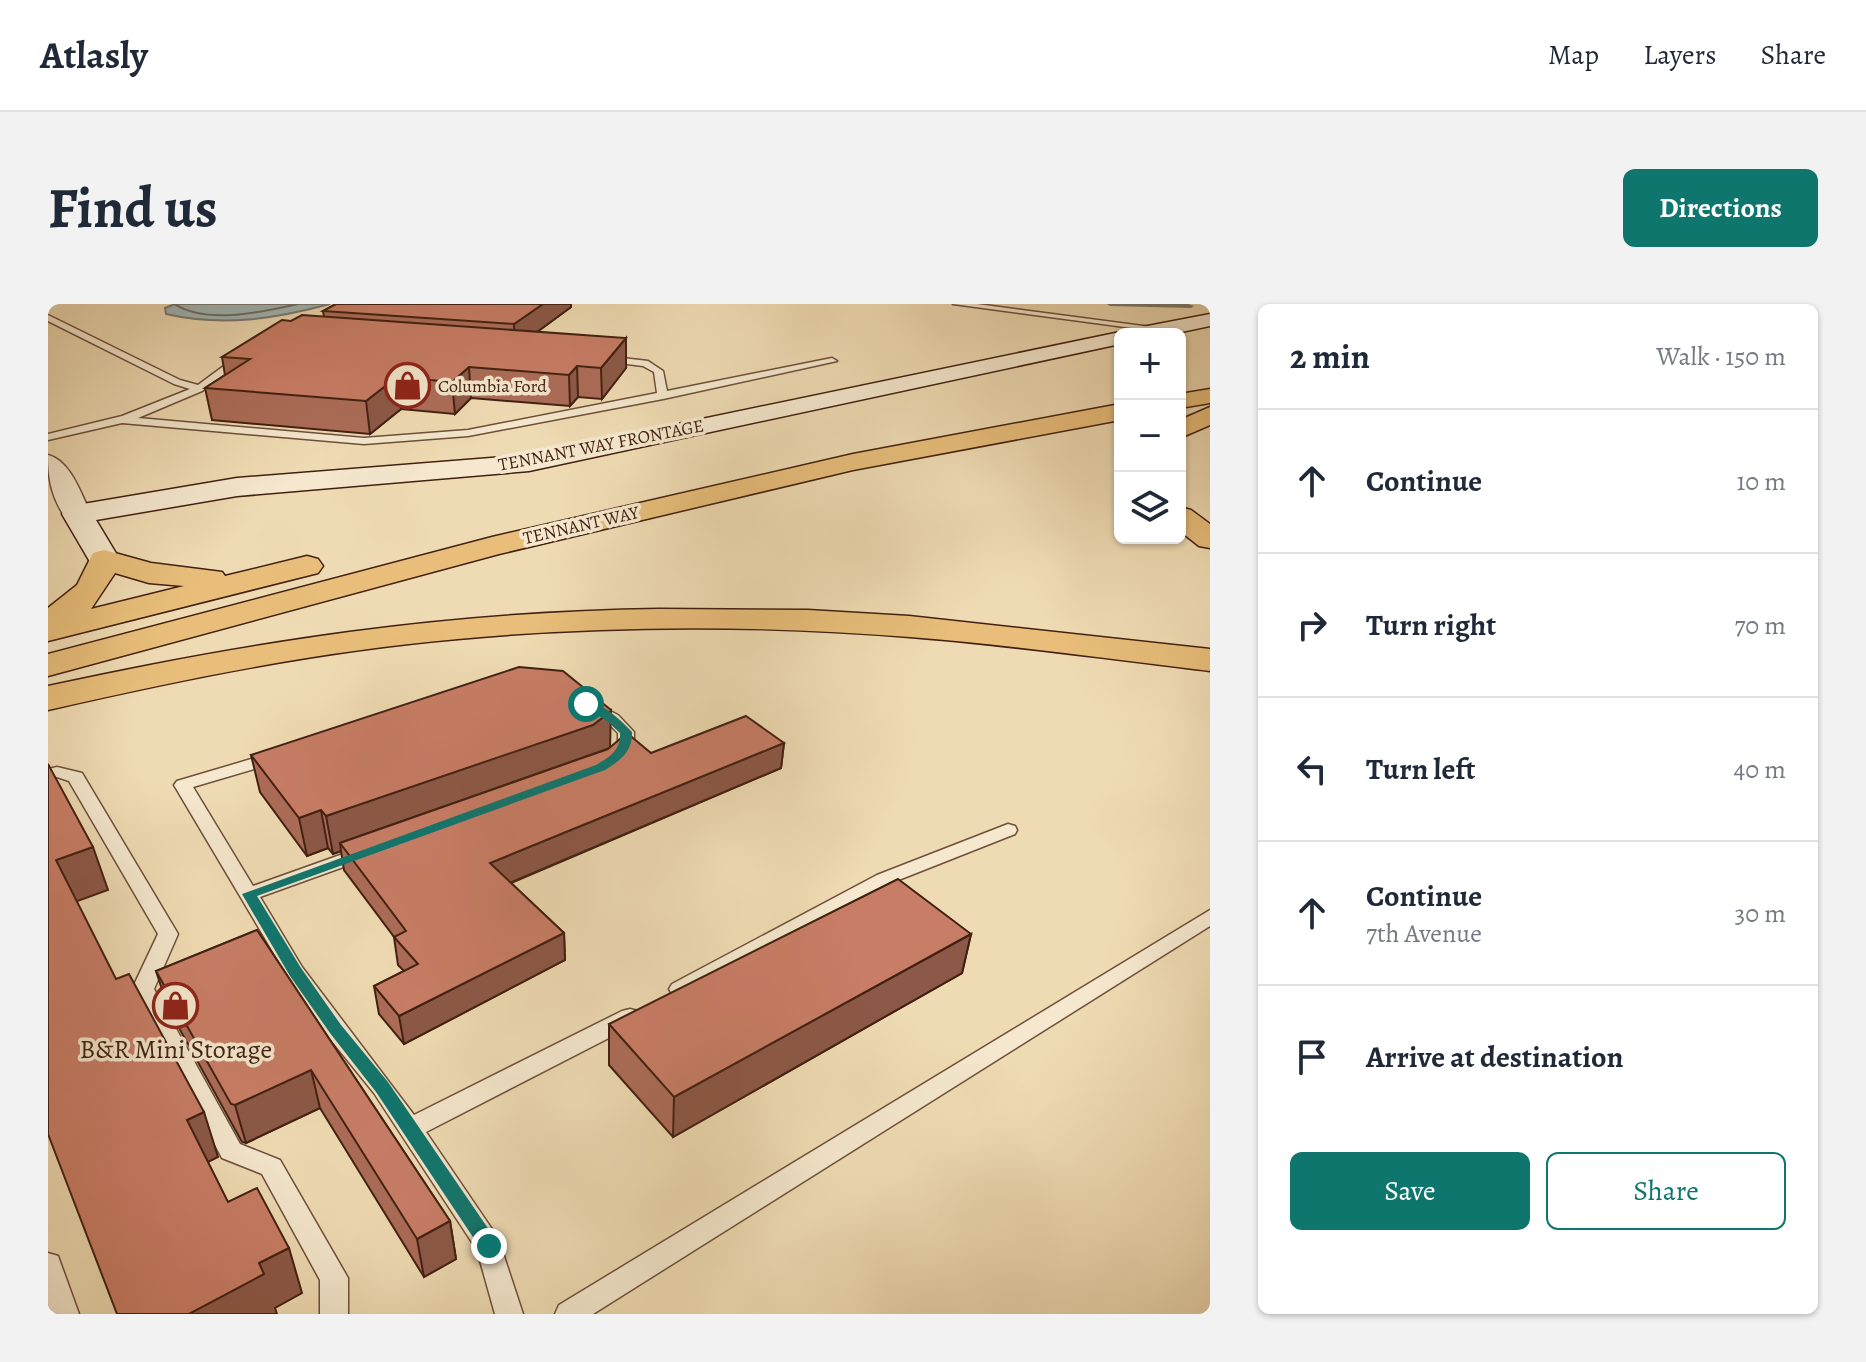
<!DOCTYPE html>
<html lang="en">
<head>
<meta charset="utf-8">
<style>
  body { margin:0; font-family:Alegreya,serif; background:#f2f2f3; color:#1f2937 }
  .controls { position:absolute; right:24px; top:24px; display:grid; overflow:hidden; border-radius:12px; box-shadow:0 2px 6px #0004 }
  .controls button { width:72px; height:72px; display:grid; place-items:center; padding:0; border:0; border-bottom:2px solid #e0e1e3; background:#fff; color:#1f2937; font:40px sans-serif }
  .stop { position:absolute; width:24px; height:24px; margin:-18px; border:6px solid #0f766e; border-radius:50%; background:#fff }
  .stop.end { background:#0f766e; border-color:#fff; box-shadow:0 2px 8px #0008 }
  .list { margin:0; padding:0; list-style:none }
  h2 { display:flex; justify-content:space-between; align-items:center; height:104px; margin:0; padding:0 32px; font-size:34px }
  h2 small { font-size:26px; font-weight:400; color:#747a83 }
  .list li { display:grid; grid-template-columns:52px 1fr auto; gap:24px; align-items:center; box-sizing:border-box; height:144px; padding:0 32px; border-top:2px solid #e0e1e3 }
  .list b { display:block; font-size:30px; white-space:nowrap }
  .list p { margin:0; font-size:26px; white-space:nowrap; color:#747a83 }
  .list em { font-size:26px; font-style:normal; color:#747a83 }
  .actions { display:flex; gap:16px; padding:24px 32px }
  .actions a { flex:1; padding:18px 0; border:2px solid #0f766e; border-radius:12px; text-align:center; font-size:28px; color:#0f766e }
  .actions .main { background:#0f766e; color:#fff }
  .icon { flex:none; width:44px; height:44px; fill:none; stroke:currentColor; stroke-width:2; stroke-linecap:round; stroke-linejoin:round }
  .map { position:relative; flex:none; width:1162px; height:1010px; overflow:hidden; border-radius:12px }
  header { display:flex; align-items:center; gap:48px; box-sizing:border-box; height:112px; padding:0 40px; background:#fff; border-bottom:2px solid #e0e1e3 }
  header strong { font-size:38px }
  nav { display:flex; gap:44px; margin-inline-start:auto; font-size:28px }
  .intro { display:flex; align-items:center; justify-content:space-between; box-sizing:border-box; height:192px; padding:0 48px }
  h1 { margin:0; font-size:56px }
  .button { padding:20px 36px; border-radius:12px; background:#0f766e; color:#fff; font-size:28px; font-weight:700 }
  main { display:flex; gap:48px; padding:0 48px }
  aside { flex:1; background:#fff; border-radius:12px; box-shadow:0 2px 6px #0004 }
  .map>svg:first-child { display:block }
</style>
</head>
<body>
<header>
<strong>Atlasly</strong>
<nav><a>Map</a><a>Layers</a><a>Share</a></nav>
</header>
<div class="intro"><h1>Find us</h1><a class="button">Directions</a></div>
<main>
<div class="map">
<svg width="1162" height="1010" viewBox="0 0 1162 1010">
  <rect width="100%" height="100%" fill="#efdbb3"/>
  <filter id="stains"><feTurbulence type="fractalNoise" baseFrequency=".0025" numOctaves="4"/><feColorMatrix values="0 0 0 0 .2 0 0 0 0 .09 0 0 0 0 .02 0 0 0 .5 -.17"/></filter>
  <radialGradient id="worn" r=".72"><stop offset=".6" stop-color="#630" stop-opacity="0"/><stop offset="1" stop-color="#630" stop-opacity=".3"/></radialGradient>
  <path fill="#9fb8b8" stroke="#7a7b75" stroke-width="2" d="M127 0H282C226 15 175 23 118 10L117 4Z"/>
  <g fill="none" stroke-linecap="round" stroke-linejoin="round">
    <path stroke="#706c64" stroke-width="2" d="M126 0C160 21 213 8 250 0"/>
    <polygon fill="#7a7b75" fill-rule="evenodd" points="1059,0 1140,0 1146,2 1143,4 1062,2"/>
    <defs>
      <g id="service">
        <polygon points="0,0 5,0 1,2"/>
        <polygon points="905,0 929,0 1118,25 1114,28"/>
        <polygon points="0,11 132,76 150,81 192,50 200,52 154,87 90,114 316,134 420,126 609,89 606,68 595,62 554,57 557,52 600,57 615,67 619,87 784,54 789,57 615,95 420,132 316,140 74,119 0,136 0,130 74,112 142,85 126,80 0,17"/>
        <polygon points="542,397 570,411 586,428 586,440 576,455 570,456 562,451 570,440 570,429 558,417 536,405 534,402 536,399"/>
        <polygon points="227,448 235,453 233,457 145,483 205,582 309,545 323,545 325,549 323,553 212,593 254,663 366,811 574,707 582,705 590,707 593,713 590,719 378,828 450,934 475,1010 447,1010 429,946 326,789 279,731 240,673 126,481 129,477"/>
        <polygon points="9,463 34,469 130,630 106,685 192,840 232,856 300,974 300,1010 272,1010 272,976 214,870 174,854 84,685 110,630 21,477 9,473 0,475 0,465"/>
        <polygon points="960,520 967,522 969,526 967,530 843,579 640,690 632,693 624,690 621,685 624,680 829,571"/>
        <polygon points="1162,606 1162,622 545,1010 507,1010 511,1001"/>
        <polygon points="0,949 10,952 31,1010 3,1010 0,1001"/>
      </g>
      <path id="tertiary" d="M0 151C23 157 33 190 43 210L39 216 29 219 19 216C4 195 0 176 0 151Z"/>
      <g id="secondary">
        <polygon points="1162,10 1162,22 1124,30 1081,30 1084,25"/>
        <polygon points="1072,28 1080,30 1072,30 1072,40 481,167 189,192 48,216 72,256 67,263 56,266 45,263 14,210 18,204 29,201 189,174 481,151"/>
      </g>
      <g id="primary">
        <polygon points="1162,85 1162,99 1132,104 1132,90"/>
        <polygon points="1072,100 1072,116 805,166 451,250 0,372 0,350 444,233 805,150"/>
        <path d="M56 246 103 259 174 268 177 272 259 252 270 255 275 262 270 269 0 337V304L29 281 45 249ZM67 269 101 279 136 282 43 305Z"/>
      </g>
      <g id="trunk">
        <polygon points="1162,103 1162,121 1132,134 1132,116"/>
        <polygon points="1132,203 1143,206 1162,220 1162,244 1151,242 1132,227"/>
        <path d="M611 305 760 306 861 312 1162 345V367C1062 355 963 341 862 333 713 321 559 321 410 335 272 347 135 375 0 406V382C207 337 398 308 611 305Z"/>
      </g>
    </defs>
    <use href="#service" stroke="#6d4f3a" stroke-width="3"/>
    <use href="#tertiary" stroke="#6d4f3a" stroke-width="3"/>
    <use href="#secondary" stroke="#422011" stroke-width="3"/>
    <use href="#primary" stroke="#422011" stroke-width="3"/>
    <use href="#trunk" stroke="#422011" stroke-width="3"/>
    <use href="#service" fill="#f5e8ce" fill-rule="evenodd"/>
    <use href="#tertiary" fill="#f5e8ce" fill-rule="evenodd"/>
    <use href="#secondary" fill="#f5e8ce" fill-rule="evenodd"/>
    <use href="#primary" fill="#e8be7a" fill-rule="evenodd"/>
    <use href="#trunk" fill="#e8be7a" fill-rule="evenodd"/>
  </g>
  <g fill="#ac6c58" stroke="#422011" stroke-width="2">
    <polygon points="288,0 523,0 523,3 489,28 578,64 554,95 530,93 522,102 423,94 407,110 353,105 322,130 164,116 157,84 177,71 174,53 243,17 276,13 275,7"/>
    <polygon points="736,439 733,464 463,579 516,629 517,656 356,740 331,710 326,682 356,667 350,661 346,633 296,566 293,547 285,550 280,544 259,552 212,488 203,451 563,442 603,449"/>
    <polygon points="209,626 402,917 408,955 376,973 272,804 198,839 194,838 120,704 108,667"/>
    <polygon points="923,630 914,669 625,833 561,761 561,720"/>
  </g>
  <g fill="#8c5847" stroke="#422011" stroke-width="2">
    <polygon points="495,0 523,0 523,3 467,44 466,20"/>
    <polygon points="578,34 578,64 554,95 553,64"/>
    <polygon points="529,62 530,93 522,102 521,71"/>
    <polygon points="421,63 423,94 407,110 404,78"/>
    <polygon points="349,73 353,105 322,130 318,97"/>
    <polygon points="563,406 562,444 292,539 293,547 285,550 278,512"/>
    <polygon points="736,439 733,464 445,586 442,559"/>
    <polygon points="273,506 280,544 259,552 251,514"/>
    <polygon points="45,543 60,586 24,599 8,556"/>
    <polygon points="516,629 517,656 356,740 351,712"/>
    <polygon points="923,630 914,669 625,833 626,793"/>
    <polygon points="263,766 272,804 198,839 187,801"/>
    <polygon points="156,808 170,853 154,861 139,816"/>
    <polygon points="402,917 408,955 376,973 369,935"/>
    <polygon points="241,944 254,989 227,1004 229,1010 141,1010 211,959"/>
  </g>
  <g fill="#c87d66" stroke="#422011" stroke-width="2">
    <polygon points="288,0 495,0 466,20 275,7"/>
    <polygon points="254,11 578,34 553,64 529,62 521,71 421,63 404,78 349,73 318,97 157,84 202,55 174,53 234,16 243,17"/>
    <polygon points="471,363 515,367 563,406 562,408 545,421 278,512 273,506 251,514 203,451"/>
    <polygon points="698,412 736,439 442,559 516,629 351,712 326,682 370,660 346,633 358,627 292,539 560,445 579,429 603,449"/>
    <polygon points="0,460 45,543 8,556 68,675 81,670 156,808 139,816 180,898 209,884 241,944 211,959 216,970 141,1010 69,1010 0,830"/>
    <polygon points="850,575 923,630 626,793 561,720"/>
    <polygon points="209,626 402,917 369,935 263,766 187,801 183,800 108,667"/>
  </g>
  <path fill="#0f766e" d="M534 397C552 396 572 415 584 428 585 447 572 457 557 466L209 592 253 664 293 721 340 778 448 936 451 942 448 948 441 950 435 948 328 788 282 729 242 672 194 590 548 461C562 453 573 446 572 429L559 417 534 402Z"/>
  <defs>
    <symbol id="shop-ring" viewBox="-11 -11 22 22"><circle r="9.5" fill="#f5e8ce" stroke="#8f2418" stroke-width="1.5"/><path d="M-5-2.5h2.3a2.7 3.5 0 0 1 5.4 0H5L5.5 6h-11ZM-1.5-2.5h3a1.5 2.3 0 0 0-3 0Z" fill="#8f2418"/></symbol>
  </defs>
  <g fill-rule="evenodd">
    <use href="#shop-ring" x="334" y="56" width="51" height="51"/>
    <use href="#shop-ring" x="102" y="676" width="51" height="51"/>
  </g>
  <g text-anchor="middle" stroke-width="7" stroke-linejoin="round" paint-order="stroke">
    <g font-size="18" fill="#422011" stroke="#f5e8ce" text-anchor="start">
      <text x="390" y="88">Columbia Ford</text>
    </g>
    <g font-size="18" fill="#422011" stroke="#f5e8ce">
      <text transform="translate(553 141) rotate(-11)" y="6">TENNANT WAY FRONTAGE</text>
      <text transform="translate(533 221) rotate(-13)" y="6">TENNANT WAY</text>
    </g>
    <g font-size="26" fill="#422011" stroke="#f5e8ce">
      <text x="128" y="754">B&amp;R Mini Storage</text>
    </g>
  </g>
  <rect width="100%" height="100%" filter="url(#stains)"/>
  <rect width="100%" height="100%" fill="url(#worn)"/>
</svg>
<div class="controls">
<button>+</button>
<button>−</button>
<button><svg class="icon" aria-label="layers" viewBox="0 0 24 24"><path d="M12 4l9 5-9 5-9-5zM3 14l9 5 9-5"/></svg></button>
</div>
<div class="stop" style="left:538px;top:400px"></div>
<div class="stop end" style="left:441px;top:942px"></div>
</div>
<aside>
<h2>2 min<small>Walk · 150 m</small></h2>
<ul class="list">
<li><svg class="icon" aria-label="ahead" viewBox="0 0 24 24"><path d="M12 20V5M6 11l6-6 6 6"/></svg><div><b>Continue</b></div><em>10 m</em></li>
<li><svg class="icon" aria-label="right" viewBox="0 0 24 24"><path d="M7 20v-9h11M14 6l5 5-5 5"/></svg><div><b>Turn right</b></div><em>70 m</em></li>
<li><svg class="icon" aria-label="left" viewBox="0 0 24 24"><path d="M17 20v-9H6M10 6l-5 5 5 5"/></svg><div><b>Turn left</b></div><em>40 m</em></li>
<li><svg class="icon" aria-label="ahead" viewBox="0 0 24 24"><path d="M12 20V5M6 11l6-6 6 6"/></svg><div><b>Continue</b><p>7th Avenue</p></div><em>30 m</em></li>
<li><svg class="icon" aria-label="arrive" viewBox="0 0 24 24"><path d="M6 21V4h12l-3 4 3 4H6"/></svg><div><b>Arrive at destination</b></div></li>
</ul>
<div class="actions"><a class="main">Save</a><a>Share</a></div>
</aside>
</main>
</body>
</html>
